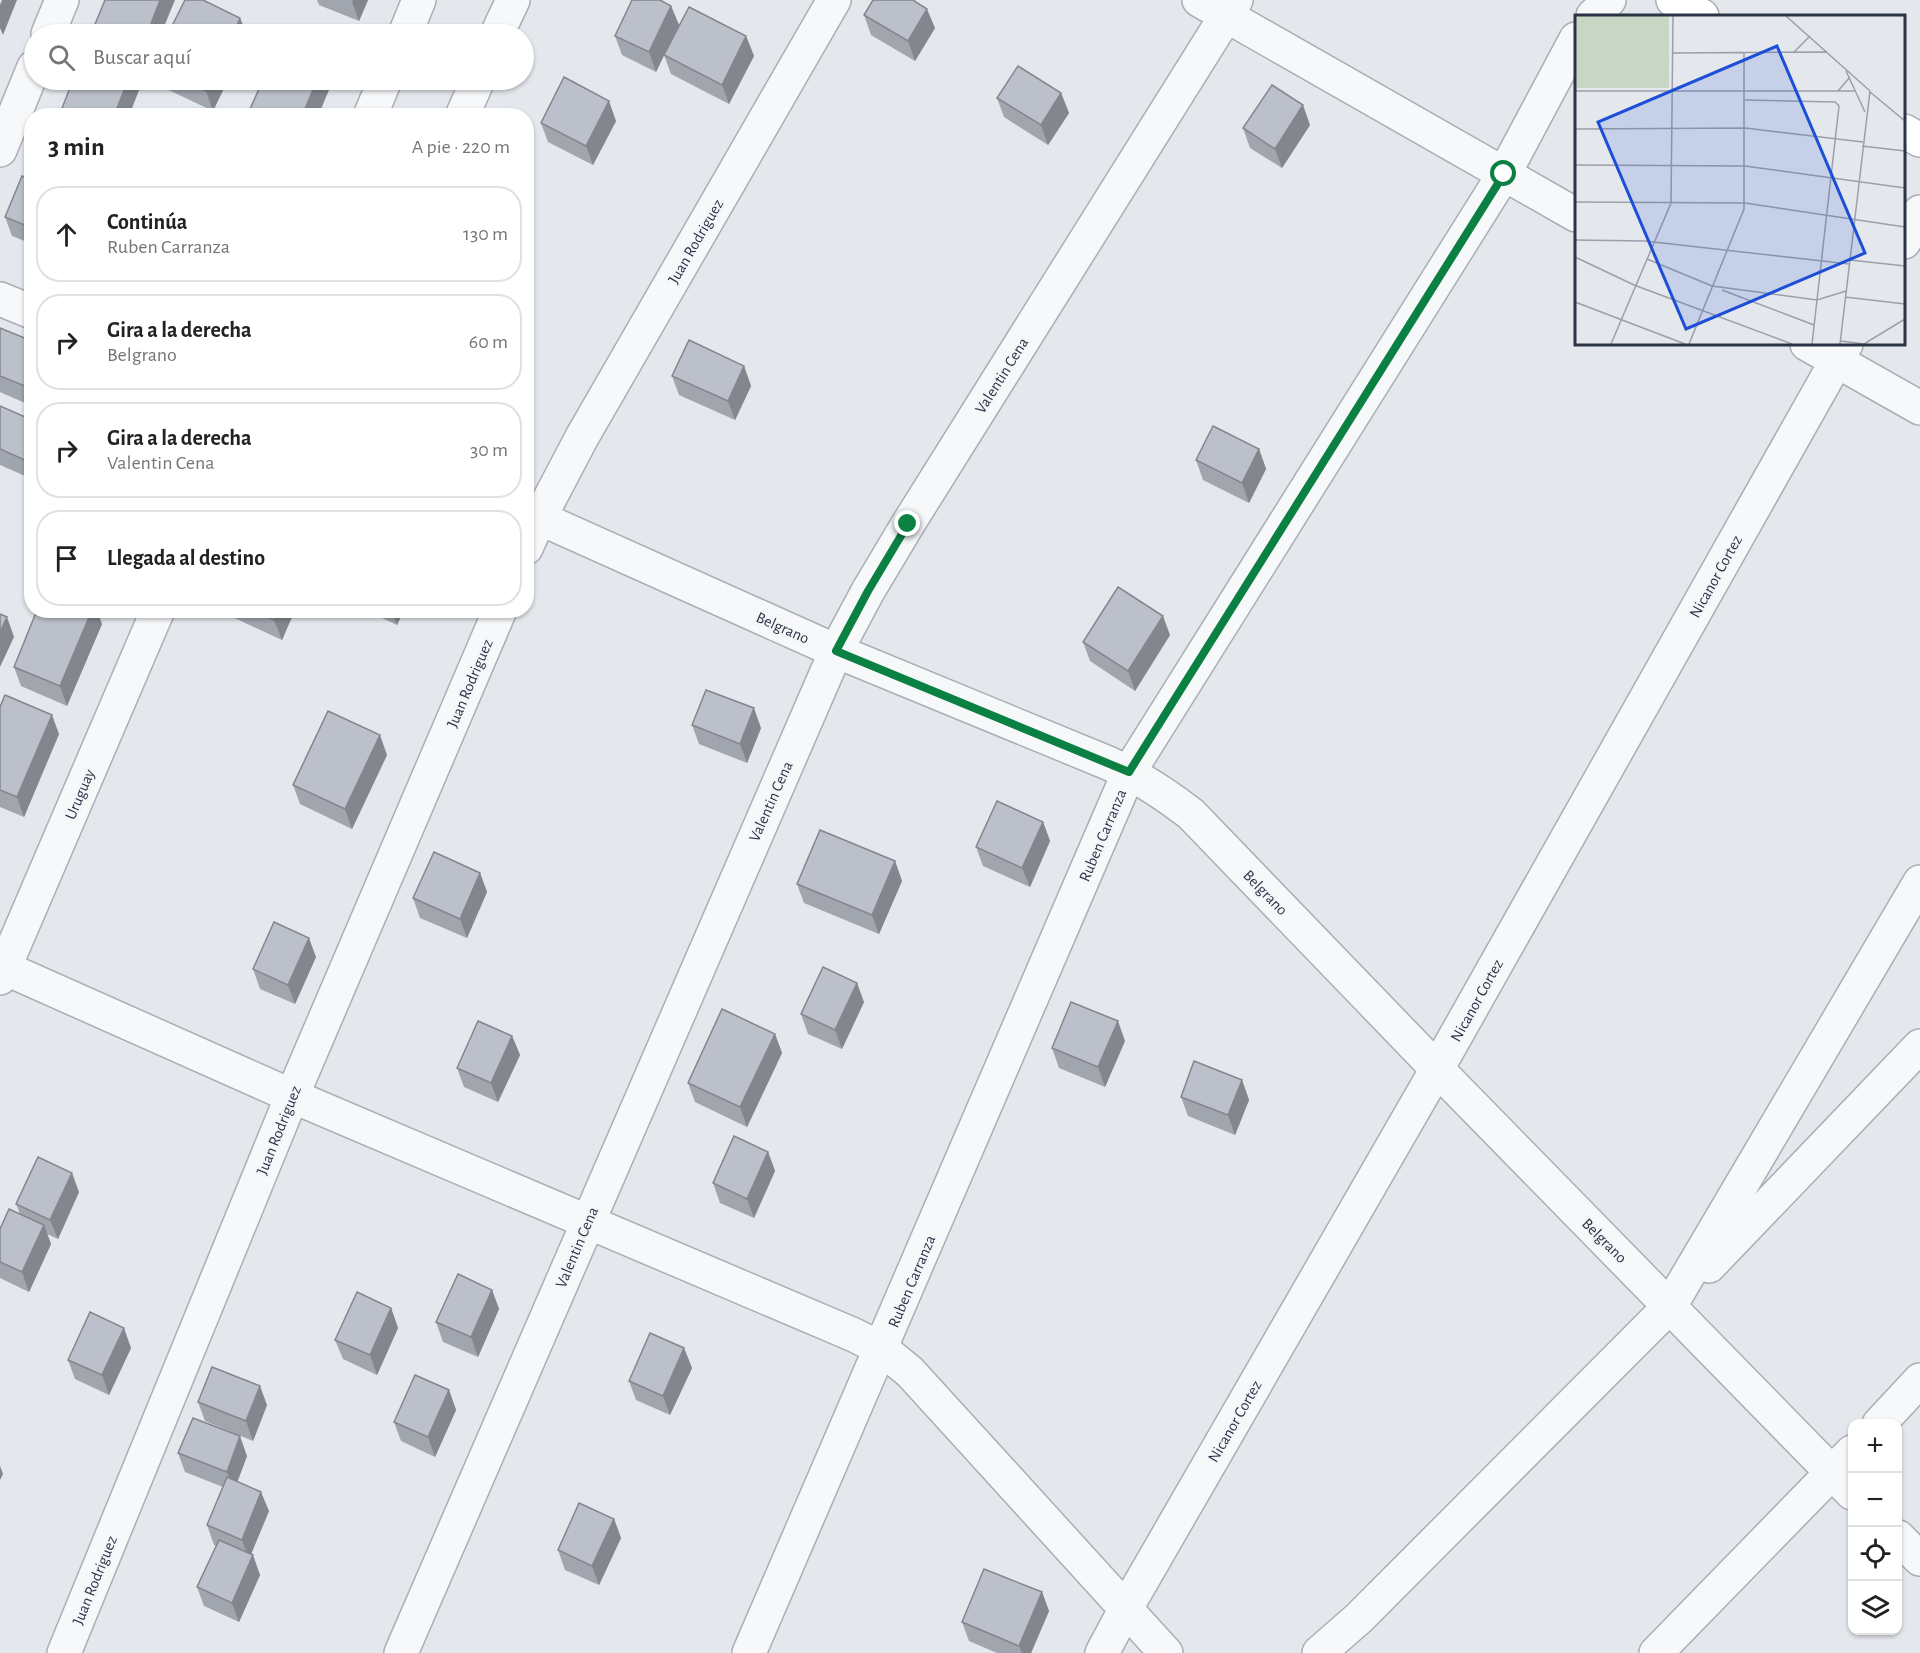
<!DOCTYPE html>
<html lang="es">
<head>
<meta charset="utf-8">
<style>
  body { margin:0; font-family:"Alegreya Sans",sans-serif; background:#f6f6f6; color:#222 }
  .controls { position:absolute; right:18px; bottom:18px; display:grid; overflow:hidden; border-radius:12px; box-shadow:0 2px 4px #0004 }
  .controls button { width:54px; height:54px; display:grid; place-items:center; padding:0; border:0; border-bottom:2px solid #e0e0e0; background:#fff; color:#222; font:30px sans-serif }
  .stop { position:absolute; width:18px; height:18px; margin:-14px; border:4px solid #0b8043; border-radius:50%; background:#fff }
  .stop.end { background:#0b8043; border-color:#fff; box-shadow:0 2px 6px #0008 }
  .list { margin:0; padding:0; list-style:none }
  h2 { display:flex; justify-content:space-between; align-items:center; height:78px; margin:0; padding:0 24px; font-size:26px }
  h2 small { font-size:20px; font-weight:400; color:#767676 }
  .list li { display:grid; grid-template-columns:39px 1fr auto; gap:18px; align-items:center; box-sizing:border-box; height:96px; margin:0 12px 12px; padding:0 12px; border:2px solid #e0e0e0; border-radius:24px }
  .list b { display:block; font-size:22px; white-space:nowrap }
  .list p { margin:0; font-size:20px; white-space:nowrap; color:#767676 }
  .list em { font-size:20px; font-style:normal; color:#767676 }
  .icon { flex:none; width:33px; height:33px; fill:none; stroke:currentColor; stroke-width:2; stroke-linecap:round; stroke-linejoin:round }
  .map { position:relative; flex:none; width:1920px; height:1653px; overflow:hidden }
  .search { position:absolute; background:#fff; box-shadow:0 2px 4px #0004; left:24px; top:24px; width:510px; height:66px; display:flex; align-items:center; gap:15px; box-sizing:border-box; padding:0 21px; border-radius:33px; color:#767676; font-size:22px }
  .panel { position:absolute; background:#fff; box-shadow:0 2px 4px #0004; left:24px; top:108px; width:510px; height:510px; border-radius:24px }
  .map>svg:first-child { display:block }
</style>
</head>
<body>
<div class="map">
<svg width="1920" height="1653" viewBox="0 0 1920 1653">
  <rect width="100%" height="100%" fill="#e4e7ec"/>
  <g fill="none" stroke-linecap="round" stroke-linejoin="round">
    <defs>
      <g id="minor">
        <polyline points="1199,0 1576,215"/>
        <polyline points="1593,16 1609,0"/>
        <polyline points="48,34 62,0"/>
        <polyline points="405,34 419,0"/>
        <polyline points="497,34 513,0"/>
        <polyline points="370,116 385,80"/>
        <polyline points="462,116 478,80"/>
        <polyline points="0,150 34,67"/>
        <polyline points="1904,242 1920,212"/>
        <polyline points="0,299 32,312"/>
        <polyline points="1807,344 1920,408"/>
        <path d="M526 512 836 651 1108 763C1138 776 1165 794 1191 814L1437 1069 1852 1493"/>
        <polyline points="526,548 540,517 582,437 834,0"/>
        <polyline points="0,966 292,1096 854,1335 882,1349 910,1372 1166,1653"/>
        <polyline points="0,978 158,610"/>
        <polyline points="1709,1266 1920,1046"/>
        <polyline points="1879,1424 1920,1380"/>
        <polyline points="1898,1537 1920,1559"/>
        <polyline points="64,1653 292,1096 500,610"/>
        <polyline points="401,1653 836,651 868,591 908,524 1236,0"/>
        <polyline points="749,1653 1129,772 1504,174 1576,39"/>
        <polyline points="1102,1653 1125,1610 1437,1069 1846,344"/>
        <polyline points="1319,1653 1359,1618 1670,1306 1920,882"/>
        <polyline points="1656,1653 1852,1452"/>
      </g>
      <g id="secondary">
        <polyline points="1673,0 1702,16"/>
        <polyline points="1904,131 1920,140"/>
      </g>
    </defs>
    <use href="#minor" stroke="#a9aeb7" stroke-width="36"/>
    <use href="#secondary" stroke="#a9aeb7" stroke-width="36"/>
    <use href="#minor" stroke="#f7f8fa" stroke-width="33"/>
    <use href="#secondary" stroke="#fff" stroke-width="33"/>
  </g>
  <g fill="#a1a5ae">
    <polygon points="317,0 368,0 359,21 319,5"/>
    <polygon points="671,6 679,25 665,52 746,36 754,56 729,104 671,74 664,55 656,72 622,55 615,36"/>
    <polygon points="864,15 935,28 915,61 871,35"/>
    <polygon points="158,80 228,80 213,111 160,86"/>
    <polygon points="263,80 333,80 318,116 253,116 250,109"/>
    <polygon points="1061,93 1069,113 1048,145 1004,117 997,98"/>
    <polygon points="616,121 593,165 548,142 541,123"/>
    <polygon points="1310,125 1282,168 1250,148 1243,128"/>
    <polygon points="32,180 32,244 12,236 5,217"/>
    <polygon points="0,328 32,341 32,406 0,392"/>
    <polygon points="744,366 751,386 735,420 679,395 672,376"/>
    <polygon points="0,406 32,420 32,479 0,465"/>
    <polygon points="1259,449 1266,469 1249,503 1203,480 1196,460"/>
    <polygon points="225,610 295,610 282,640 226,614"/>
    <polygon points="365,610 404,610 397,625"/>
    <polygon points="102,624 67,706 21,686 14,667"/>
    <polygon points="1170,635 1135,691 1090,661 1083,642"/>
    <polygon points="0,707 59,734 24,817 0,807"/>
    <polygon points="692,725 761,728 747,763 699,744"/>
    <polygon points="387,755 352,829 300,804 293,785"/>
    <polygon points="1043,822 1050,841 1030,887 983,866 976,847"/>
    <polygon points="895,861 902,881 879,934 804,903 797,884"/>
    <polygon points="480,873 487,892 467,938 420,918 413,898"/>
    <polygon points="316,957 295,1004 260,989 253,969"/>
    <polygon points="864,1002 842,1049 808,1034 801,1014"/>
    <polygon points="775,1034 782,1053 747,1127 695,1102 688,1083"/>
    <polygon points="512,1036 520,1055 498,1102 464,1087 457,1068"/>
    <polygon points="1125,1041 1105,1087 1059,1068 1052,1048"/>
    <polygon points="1242,1080 1249,1100 1235,1135 1188,1116 1181,1097"/>
    <polygon points="768,1152 775,1171 754,1218 720,1203 713,1183"/>
    <polygon points="79,1192 58,1239 47,1234 51,1244 29,1292 0,1278 0,1229 20,1214 16,1204"/>
    <polygon points="492,1290 499,1309 478,1357 443,1342 436,1322"/>
    <polygon points="391,1308 398,1328 377,1375 343,1359 335,1340"/>
    <polygon points="131,1348 109,1395 75,1379 68,1360"/>
    <polygon points="684,1348 692,1368 670,1415 636,1400 629,1381"/>
    <polygon points="449,1390 456,1410 435,1457 401,1441 394,1422"/>
    <polygon points="198,1402 267,1405 253,1441 205,1421"/>
    <polygon points="178,1453 247,1456 237,1482 269,1511 251,1554 260,1575 239,1622 204,1606 197,1587 216,1546 214,1545 207,1525 223,1487 185,1472"/>
    <polygon points="614,1519 621,1538 599,1585 565,1570 558,1550"/>
    <polygon points="1042,1592 1049,1611 1031,1653 997,1653 969,1641 962,1622"/>
  </g>
  <g fill="#83868d">
    <polygon points="2,0 17,0 3,35 0,28 0,5"/>
    <polygon points="160,0 175,0 161,34 147,34"/>
    <polygon points="353,0 368,0 359,21 352,2"/>
    <polygon points="671,6 679,25 656,72 649,52"/>
    <polygon points="927,9 935,28 915,61 908,41"/>
    <polygon points="240,18 247,34 233,34"/>
    <polygon points="746,36 754,56 729,104 722,85"/>
    <polygon points="128,80 143,80 129,116 114,116"/>
    <polygon points="211,80 228,80 213,111 206,91"/>
    <polygon points="317,80 333,80 318,116 302,116"/>
    <polygon points="1061,93 1069,113 1048,145 1041,125"/>
    <polygon points="609,101 616,121 593,165 586,146"/>
    <polygon points="1303,105 1310,125 1282,168 1275,149"/>
    <polygon points="744,366 751,386 735,420 728,401"/>
    <polygon points="1259,449 1266,469 1249,503 1242,483"/>
    <polygon points="32,452 32,473 27,461"/>
    <polygon points="92,610 97,610 102,624 67,706 60,686"/>
    <polygon points="279,610 295,610 282,640 274,620"/>
    <polygon points="391,610 404,610 397,625"/>
    <polygon points="1163,616 1170,635 1135,691 1128,671"/>
    <polygon points="7,617 14,637 0,667 0,632"/>
    <polygon points="754,708 761,728 747,763 740,744"/>
    <polygon points="52,715 59,734 24,817 17,797"/>
    <polygon points="380,735 387,755 352,829 345,809"/>
    <polygon points="1043,822 1050,841 1030,887 1022,868"/>
    <polygon points="895,861 902,881 879,934 872,915"/>
    <polygon points="480,873 487,892 467,938 460,919"/>
    <polygon points="309,938 316,957 295,1004 288,985"/>
    <polygon points="857,983 864,1002 842,1049 835,1030"/>
    <polygon points="1118,1021 1125,1041 1105,1087 1098,1067"/>
    <polygon points="775,1034 782,1053 747,1127 740,1107"/>
    <polygon points="512,1036 520,1055 498,1102 491,1083"/>
    <polygon points="1242,1080 1249,1100 1235,1135 1228,1115"/>
    <polygon points="768,1152 775,1171 754,1218 747,1199"/>
    <polygon points="72,1173 79,1192 58,1239 50,1220"/>
    <polygon points="44,1225 51,1244 29,1292 22,1272"/>
    <polygon points="492,1290 499,1309 478,1357 471,1337"/>
    <polygon points="391,1308 398,1328 377,1375 370,1355"/>
    <polygon points="124,1328 131,1348 109,1395 102,1375"/>
    <polygon points="684,1348 692,1368 670,1415 663,1396"/>
    <polygon points="260,1386 267,1405 253,1441 246,1421"/>
    <polygon points="449,1390 456,1410 435,1457 428,1437"/>
    <polygon points="240,1436 247,1456 234,1491 227,1472"/>
    <polygon points="0,1466 3,1474 0,1480"/>
    <polygon points="261,1492 269,1511 249,1559 242,1540"/>
    <polygon points="614,1519 621,1538 599,1585 592,1566"/>
    <polygon points="253,1555 260,1575 239,1622 232,1603"/>
    <polygon points="1042,1592 1049,1611 1031,1653 1022,1653 1019,1646"/>
  </g>
  <g fill="#bbc0ca" stroke="#83868d" stroke-width="1.5">
    <polygon points="105,0 160,0 147,34 91,34"/>
    <polygon points="185,0 203,0 240,18 233,34 168,34"/>
    <polygon points="632,0 660,0 671,6 649,52 615,36"/>
    <polygon points="873,0 913,0 927,9 908,41 864,15"/>
    <polygon points="689,7 746,36 722,85 664,55"/>
    <polygon points="285,27 304,34 281,34"/>
    <polygon points="1018,66 1061,93 1041,125 997,98"/>
    <polygon points="564,77 609,101 586,146 541,123"/>
    <polygon points="73,80 128,80 114,116 59,116"/>
    <polygon points="181,80 211,80 206,91"/>
    <polygon points="263,80 317,80 302,116 266,116 250,109"/>
    <polygon points="1272,85 1303,105 1275,149 1243,128"/>
    <polygon points="22,176 32,180 32,228 5,217"/>
    <polygon points="0,328 32,341 32,389 0,376"/>
    <polygon points="689,340 744,366 728,401 672,376"/>
    <polygon points="0,406 32,420 32,452 27,461 0,449"/>
    <polygon points="1213,426 1259,449 1242,483 1196,460"/>
    <polygon points="1118,587 1163,616 1128,671 1083,642"/>
    <polygon points="37,610 92,610 60,686 14,667"/>
    <polygon points="253,610 279,610 274,620"/>
    <polygon points="0,614 7,617 0,632"/>
    <polygon points="706,690 754,708 740,744 692,725"/>
    <polygon points="5,695 52,715 17,797 0,790 0,707"/>
    <polygon points="328,711 380,735 345,809 293,785"/>
    <polygon points="997,801 1043,822 1022,868 976,847"/>
    <polygon points="820,830 895,861 872,915 797,884"/>
    <polygon points="434,852 480,873 460,919 413,898"/>
    <polygon points="274,922 309,938 288,985 253,969"/>
    <polygon points="823,967 857,983 835,1030 801,1014"/>
    <polygon points="1071,1002 1118,1021 1098,1067 1052,1048"/>
    <polygon points="722,1009 775,1034 740,1107 688,1083"/>
    <polygon points="478,1021 512,1036 491,1083 457,1068"/>
    <polygon points="1194,1061 1242,1080 1228,1115 1181,1097"/>
    <polygon points="734,1136 768,1152 747,1199 713,1183"/>
    <polygon points="38,1157 72,1173 50,1220 16,1204"/>
    <polygon points="9,1209 44,1225 22,1272 0,1262 0,1229"/>
    <polygon points="458,1274 492,1290 471,1337 436,1322"/>
    <polygon points="357,1292 391,1308 370,1355 335,1340"/>
    <polygon points="90,1312 124,1328 102,1375 68,1360"/>
    <polygon points="650,1333 684,1348 663,1396 629,1381"/>
    <polygon points="212,1367 260,1386 246,1421 198,1402"/>
    <polygon points="415,1375 449,1390 428,1437 394,1422"/>
    <polygon points="193,1418 240,1436 227,1472 178,1453"/>
    <polygon points="227,1477 261,1492 242,1540 207,1525"/>
    <polygon points="579,1503 614,1519 592,1566 558,1550"/>
    <polygon points="219,1540 253,1555 232,1603 197,1587"/>
    <polygon points="984,1569 1042,1592 1019,1646 962,1622"/>
  </g>
  <g fill="none" stroke-linecap="round" stroke-linejoin="round">
    <polyline stroke="#0b8043" stroke-width="8" points="908,524 868,591 836,651 1129,772 1504,174"/>
  </g>
  <g text-anchor="middle" stroke-width="4.5" stroke-linejoin="round" paint-order="stroke">
    <g font-size="16" fill="#2b3445" stroke="#f4f6f9">
      <text transform="translate(695 241) rotate(-60)" y="6">Juan Rodriguez</text>
      <text transform="translate(1001 375) rotate(-58)" y="6">Valentin Cena</text>
      <text transform="translate(1715 576) rotate(-61)" y="6">Nicanor Cortez</text>
      <text transform="translate(783 627) rotate(24)" y="6">Belgrano</text>
      <text transform="translate(469 683) rotate(-67)" y="6">Juan Rodriguez</text>
      <text transform="translate(79 794) rotate(-67)" y="6">Uruguay</text>
      <text transform="translate(770 801) rotate(-66)" y="6">Valentin Cena</text>
      <text transform="translate(1102 835) rotate(-67)" y="6">Ruben Carranza</text>
      <text transform="translate(1266 892) rotate(46)" y="6">Belgrano</text>
      <text transform="translate(1476 1000) rotate(-61)" y="6">Nicanor Cortez</text>
      <text transform="translate(278 1130) rotate(-68)" y="6">Juan Rodriguez</text>
      <text transform="translate(1605 1240) rotate(45)" y="6">Belgrano</text>
      <text transform="translate(576 1247) rotate(-67)" y="6">Valentin Cena</text>
      <text transform="translate(911 1281) rotate(-67)" y="6">Ruben Carranza</text>
      <text transform="translate(1234 1421) rotate(-60)" y="6">Nicanor Cortez</text>
      <text transform="translate(94 1580) rotate(-68)" y="6">Juan Rodriguez</text>
    </g>
  </g>
  <g transform="translate(1575 15)">
    <rect width="330" height="330" fill="#e4e7ec"/>
    <path d="M0 1H94V73H0Z" fill="#c9d6c5"/>
    <path fill="none" stroke="#9a9fa9" stroke-width="1.5" d="M211 1 295 76 265 329M97 38 252 37M218 38 235 21M271 56 290 97M0 76H280M263 76 275 62M295 77 330 106M170 85 260 87 264 91 237 329M0 114 170 113 288 127M287 131 330 136M0 150 170 151 330 173M0 187 170 188 330 212M0 225 70 226 274 249M0 242 59 270 217 329M72 244 137 271 242 285 271 276M275 245 330 251M147 275 239 310M270 282 330 289M0 287 110 329M266 326 289 329 330 304M36 329 96 188 98 1M114 329 169 194V38"/>
    <path fill="#1d4ed8" fill-opacity="0.15" stroke="#1d4ed8" stroke-width="3" d="M202 31 290 238 111 314 23 107Z"/>
    <rect width="330" height="330" fill="none" stroke="#2b3445" stroke-width="3"/>
  </g>
</svg>
<div class="controls">
<button>+</button>
<button>−</button>
<button><svg class="icon" aria-label="locate" viewBox="0 0 24 24"><circle cx="12" cy="12" r="6"/><path d="M12 2v4M12 18v4M2 12h4M18 12h4"/></svg></button>
<button><svg class="icon" aria-label="layers" viewBox="0 0 24 24"><path d="M12 4l9 5-9 5-9-5zM3 14l9 5 9-5"/></svg></button>
</div>
<div class="stop" style="left:1504px;top:174px"></div>
<div class="stop end" style="left:908px;top:524px"></div>
<div class="search"><svg class="icon" aria-label="search" viewBox="0 0 24 24"><circle cx="10" cy="10" r="6"/><path d="M15 15l6 6"/></svg>Buscar aquí</div>
<section class="panel">
<h2>3 min<small>A pie · 220 m</small></h2>
<ul class="list">
<li><svg class="icon" aria-label="ahead" viewBox="0 0 24 24"><path d="M12 20V5M6 11l6-6 6 6"/></svg><div><b>Continúa</b><p>Ruben Carranza</p></div><em>130 m</em></li>
<li><svg class="icon" aria-label="right" viewBox="0 0 24 24"><path d="M7 20v-9h11M14 6l5 5-5 5"/></svg><div><b>Gira a la derecha</b><p>Belgrano</p></div><em>60 m</em></li>
<li><svg class="icon" aria-label="right" viewBox="0 0 24 24"><path d="M7 20v-9h11M14 6l5 5-5 5"/></svg><div><b>Gira a la derecha</b><p>Valentin Cena</p></div><em>30 m</em></li>
<li><svg class="icon" aria-label="arrive" viewBox="0 0 24 24"><path d="M6 21V4h12l-3 4 3 4H6"/></svg><div><b>Llegada al destino</b></div></li>
</ul>
</section>
</div>
</body>
</html>
